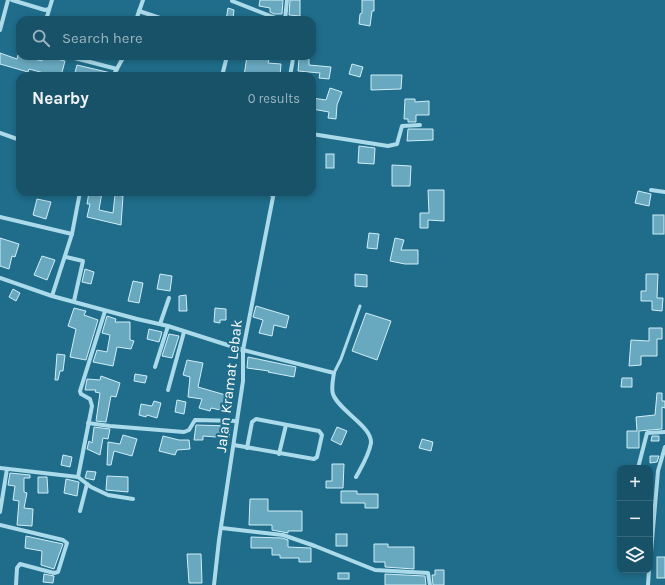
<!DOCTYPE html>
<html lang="en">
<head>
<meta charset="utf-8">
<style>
  body { margin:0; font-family:Karla,sans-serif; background:#245c71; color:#f1f3f6 }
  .controls { position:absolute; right:12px; bottom:12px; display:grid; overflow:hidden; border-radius:8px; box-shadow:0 2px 6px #0003 }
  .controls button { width:36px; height:36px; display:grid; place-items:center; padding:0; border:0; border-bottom:1px solid #36697c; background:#175268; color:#f1f3f6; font:20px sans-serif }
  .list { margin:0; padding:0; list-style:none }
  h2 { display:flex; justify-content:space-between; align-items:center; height:52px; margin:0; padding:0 16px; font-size:17px }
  h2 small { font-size:13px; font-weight:400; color:#9eb6c0 }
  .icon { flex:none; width:22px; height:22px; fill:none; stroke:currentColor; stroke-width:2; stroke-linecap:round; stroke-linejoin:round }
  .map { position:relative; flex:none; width:665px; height:585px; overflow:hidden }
  .search { position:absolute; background:#175268; box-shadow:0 2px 6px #0003; left:16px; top:16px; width:300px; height:44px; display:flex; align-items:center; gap:10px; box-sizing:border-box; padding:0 14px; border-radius:12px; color:#9eb6c0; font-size:15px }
  .panel { position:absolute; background:#175268; box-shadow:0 2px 6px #0003; left:16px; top:72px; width:300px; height:124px; border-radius:12px }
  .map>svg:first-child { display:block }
</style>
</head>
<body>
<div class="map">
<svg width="665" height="585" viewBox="0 0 665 585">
  <rect width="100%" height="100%" fill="#1f6d8a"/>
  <g fill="#69a9c0" stroke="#d0eef8">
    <polygon points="260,0 283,0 282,14 274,14 270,12 270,8 259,6"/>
    <polygon points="290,0 300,0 300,16 289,15"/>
    <polygon points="362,0 374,0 374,11 372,11 370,26 359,24 360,14 362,13"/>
    <polygon points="228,8 234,10 233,20 226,20"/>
    <polygon points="0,53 17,59 18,55 42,61 43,56 65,61 61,76 55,76 29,69 28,72 0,64"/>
    <polygon points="247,56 270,56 268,63 281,64 280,76 244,76"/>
    <polygon points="299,58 309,59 309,65 331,67 329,79 319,78 320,73 298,71"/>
    <polygon points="352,64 363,67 360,77 349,74"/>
    <polygon points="77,65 111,73 110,76 74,76"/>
    <polygon points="371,75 402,75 401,89 371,90"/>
    <polygon points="330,88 342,92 337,105 336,119 328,118 329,112 312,109 312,98 326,100"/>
    <polygon points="405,99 415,99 415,102 429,101 429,115 416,115 416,122 408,122 408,119 404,119"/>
    <polygon points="408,129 433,129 433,140 407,141"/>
    <polygon points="359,146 375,148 374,164 358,163"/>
    <rect x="326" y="154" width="8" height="14"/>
    <polygon points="392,165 411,166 410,186 392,186"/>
    <polygon points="428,190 444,190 444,221 428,220 428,228 420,228 420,213 429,213"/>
    <polygon points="638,191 651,194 649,206 635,203"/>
    <polygon points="89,192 102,192 99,210 113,213 115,195 123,196 121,225 87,217 90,204 87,204"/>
    <polygon points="37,199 51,202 46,219 33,215"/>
    <rect x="653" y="215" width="11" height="19"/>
    <polygon points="369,233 379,234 377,249 367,248"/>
    <polygon points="0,238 19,244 15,257 12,256 9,269 0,266"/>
    <polygon points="395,238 404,240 401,250 418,250 418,264 405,264 390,261"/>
    <polygon points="42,256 55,260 47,280 34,275"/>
    <polygon points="85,269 94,272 91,284 82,282"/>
    <polygon points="160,274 172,276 170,291 157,289"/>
    <polygon points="355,274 367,275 367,287 355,286"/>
    <polygon points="646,274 658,274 657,298 663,298 662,311 652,310 652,301 641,301 641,291 646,291"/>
    <polygon points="133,281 143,283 139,303 128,301"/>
    <polygon points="13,289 20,293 16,301 9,297"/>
    <polygon points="186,295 187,311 179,311 179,296"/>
    <polygon points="256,306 289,316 286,328 274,325 272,336 259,333 263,320 253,317"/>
    <polygon points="74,308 86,311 84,315 98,320 86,360 70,357 76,329 68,326"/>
    <polygon points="215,308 226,309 226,320 220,320 220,323 214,322"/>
    <polygon points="366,313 391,321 377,360 352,351"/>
    <polygon points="107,316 116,319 115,322 130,322 130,340 134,341 131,349 117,347 113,366 93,362 97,350 107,352 110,335 102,333"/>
    <polygon points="649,328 662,328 662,339 657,339 657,356 641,356 641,365 629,366 631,340 649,341"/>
    <polygon points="149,329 162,332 159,342 147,339"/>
    <polygon points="169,334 179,336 172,358 162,356"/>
    <polygon points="57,354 65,355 63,371 60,371 58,380 55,380"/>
    <polygon points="248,357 296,367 294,377 268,372 269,371 247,368"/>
    <polygon points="187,360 203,363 198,387 229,396 225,411 211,408 210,411 199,408 202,399 188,397 190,377 183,375"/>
    <polygon points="135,374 147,376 145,383 134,381"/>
    <polygon points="101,376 120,383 116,397 111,396 106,422 96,421 100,393 95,392 96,390 85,390 87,379 100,380"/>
    <polygon points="622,378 632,378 632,387 621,387"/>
    <polygon points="657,393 662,393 662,401 665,401 665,408 662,407 662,429 639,431 639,448 627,448 627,431 637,431 636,417 655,415"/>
    <polygon points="177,400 186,402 184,414 175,412"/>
    <polygon points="154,401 161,403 157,418 147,415 146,417 139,415 141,404 152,406"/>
    <polygon points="196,425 230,426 229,438 203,436 203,440 194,440"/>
    <polygon points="94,427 110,429 108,439 103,438 100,455 87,449 89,441 92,443"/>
    <polygon points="337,427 347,431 341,445 331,440"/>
    <polygon points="123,435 137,439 132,456 114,451 111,465 107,465 108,442 120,444"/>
    <polygon points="163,436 179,440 189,440 190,449 177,450 175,455 159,451"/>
    <polygon points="652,436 659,436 659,441 651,441"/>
    <polygon points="422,439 433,442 431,451 419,448"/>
    <polygon points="63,455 72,457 70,467 61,465"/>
    <polygon points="650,456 659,456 657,462 650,463"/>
    <polygon points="332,464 344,464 343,488 326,488 326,481 332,481"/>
    <polygon points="87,471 96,472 94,480 85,478"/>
    <polygon points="10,473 30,475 30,478 24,478 24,492 27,493 24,508 33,509 32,526 17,525 19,501 13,500 15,486 8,485"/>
    <polygon points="107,476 128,477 128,492 106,490"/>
    <polygon points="38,477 47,477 48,493 38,493"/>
    <polygon points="66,479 79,482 77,496 64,493"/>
    <polygon points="341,491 357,491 357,494 378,494 378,508 365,508 365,503 341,503"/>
    <polygon points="250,499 268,499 268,511 302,511 302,531 288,531 288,533 272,530 272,525 249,525"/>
    <rect x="336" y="534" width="11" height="12"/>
    <polygon points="26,536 63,544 54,569 41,565 42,551 25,548"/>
    <polygon points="251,537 282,538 288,540 288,547 311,548 311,562 299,562 299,558 280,558 280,555 272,555 272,548 251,548"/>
    <polygon points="374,544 388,544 388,547 414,547 414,569 385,567 385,562 374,562"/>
    <polygon points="187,554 201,554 202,583 189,583"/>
    <rect x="657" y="557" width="8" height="21"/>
    <polygon points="435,570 444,570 444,585 433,585 432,575 435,575"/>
    <rect x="338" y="573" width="11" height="6"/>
    <polygon points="44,574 54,576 53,583 43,582"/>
    <polygon points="385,574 425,576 426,585 385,585"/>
  </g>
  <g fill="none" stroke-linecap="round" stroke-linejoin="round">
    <polyline stroke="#abdbeb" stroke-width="3" points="334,373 341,359 360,306"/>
    <g stroke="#abdbeb" stroke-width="4">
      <polyline points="12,0 45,10 49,9"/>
      <polyline points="232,1 281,20"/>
      <polyline points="139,11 166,20"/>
      <polyline points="46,20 52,0"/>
      <polyline points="136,20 143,0"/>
      <polyline points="285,20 287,0"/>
      <polyline points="0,30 8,0"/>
      <polyline points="67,56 117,69"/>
      <polyline points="290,56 293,59 290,76"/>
      <polyline points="113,76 124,56"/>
      <polyline points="222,76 227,56"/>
      <polyline points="0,133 20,140"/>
      <polyline points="312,134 388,146 397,144 402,126 420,125"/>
      <polyline points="651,190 665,192"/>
      <polyline points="262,192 273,195"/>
      <polyline points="0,217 72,234"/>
      <polyline points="66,257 83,261 74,301"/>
      <path d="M0 278 52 296 137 319 168 326 243 350 334 373C333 379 331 388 333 394 339 411 372 426 371 443 369 455 362 466 356 477"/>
      <polyline points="52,296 72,234 80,192"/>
      <polyline points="160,324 169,298"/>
      <polyline points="155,367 168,326"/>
      <polyline points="168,390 184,332"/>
      <polyline points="88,423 110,426 184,432 189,430 195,420 237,421"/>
      <polyline points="234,445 314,459 317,457 322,435 319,431 256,419 252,422 247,448"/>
      <polyline points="279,454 286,425"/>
      <polyline points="0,468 78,477 91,487 108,495 133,499"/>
      <polyline points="638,468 647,433 665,432"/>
      <polyline points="78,477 92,406 90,399 81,394 80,391 105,311"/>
      <polyline points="80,511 87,484"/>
      <polyline points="0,512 7,469"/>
      <polyline points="0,525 63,540 67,543 58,572 54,573 20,564 17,568 16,585"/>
      <polyline points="222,528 283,535 315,546 375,570 428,573 430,585"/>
      <polyline points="650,564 658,471 665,447"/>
      <polyline points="214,585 219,540 243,381 243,350 274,192"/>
      <polyline points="648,585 649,570"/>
    </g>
  </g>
  <g text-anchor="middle" stroke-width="4" stroke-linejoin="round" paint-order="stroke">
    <g font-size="15" fill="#fff" stroke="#1f6d8a">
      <text transform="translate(229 386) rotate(-83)" y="5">Jalan Kramat Lebak</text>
    </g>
  </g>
</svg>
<div class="controls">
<button>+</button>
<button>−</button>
<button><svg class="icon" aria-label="layers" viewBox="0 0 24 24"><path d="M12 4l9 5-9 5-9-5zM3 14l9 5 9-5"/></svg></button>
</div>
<div class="search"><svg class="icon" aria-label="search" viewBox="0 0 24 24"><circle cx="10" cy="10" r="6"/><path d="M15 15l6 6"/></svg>Search here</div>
<section class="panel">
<h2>Nearby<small>0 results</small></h2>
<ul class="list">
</ul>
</section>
</div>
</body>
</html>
